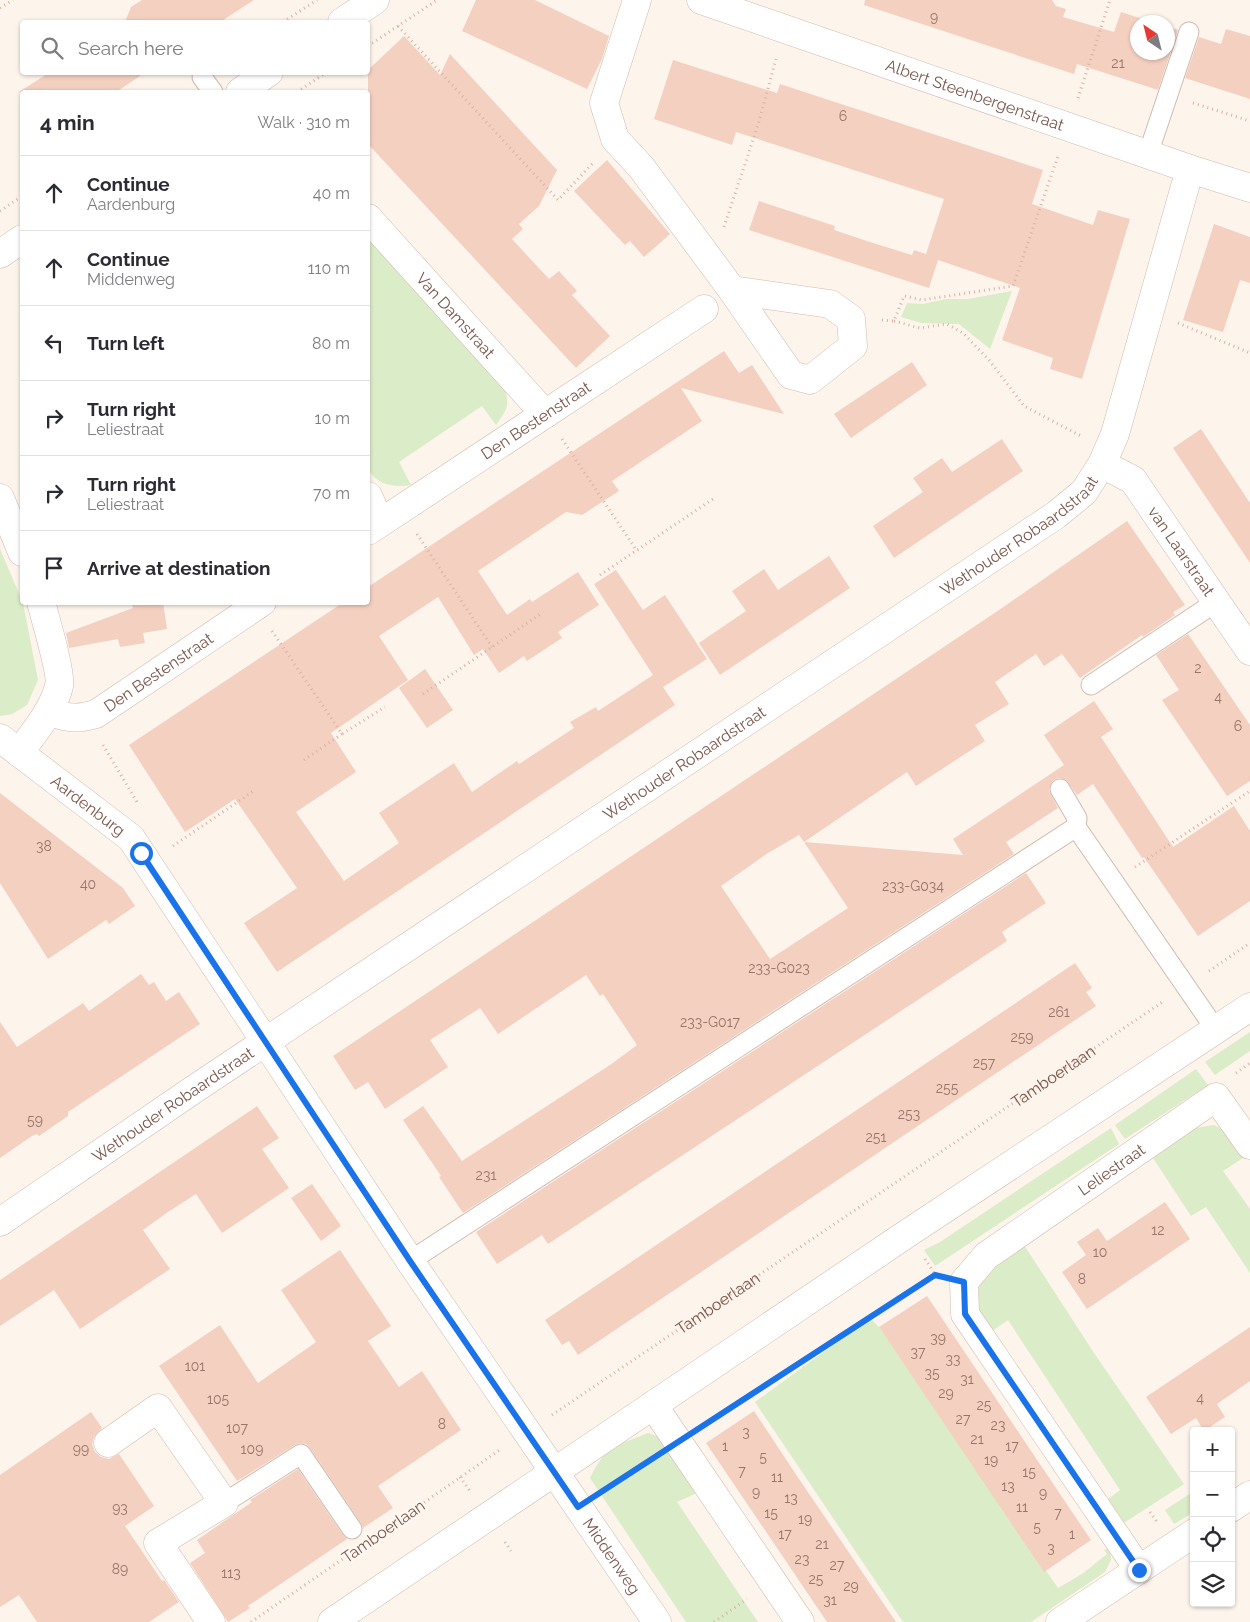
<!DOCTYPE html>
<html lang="en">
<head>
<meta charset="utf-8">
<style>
  body { margin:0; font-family:Raleway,sans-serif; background:#f7f7f7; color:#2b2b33 }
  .controls { position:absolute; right:15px; bottom:15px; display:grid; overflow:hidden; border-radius:5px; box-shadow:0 1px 4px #0004 }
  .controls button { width:45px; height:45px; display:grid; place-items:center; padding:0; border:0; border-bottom:1px solid #e1e1e2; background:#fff; color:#2b2b33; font:25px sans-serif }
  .compass { position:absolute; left:1130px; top:15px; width:45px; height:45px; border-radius:50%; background:#fff; box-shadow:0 1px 4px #0004; rotate:325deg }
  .stop { position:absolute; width:15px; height:15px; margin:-11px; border:4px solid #1a73e8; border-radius:50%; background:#fff }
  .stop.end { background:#1a73e8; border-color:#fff; box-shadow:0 1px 5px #0008 }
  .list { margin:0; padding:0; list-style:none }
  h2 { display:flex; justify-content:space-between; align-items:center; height:65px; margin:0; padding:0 20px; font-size:21px }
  h2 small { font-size:16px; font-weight:400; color:#7c7c81 }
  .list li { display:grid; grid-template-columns:32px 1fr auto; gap:15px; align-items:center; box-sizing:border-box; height:75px; padding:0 20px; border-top:1px solid #e1e1e2 }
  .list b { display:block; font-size:19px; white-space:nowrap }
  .list p { margin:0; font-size:16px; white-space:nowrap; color:#7c7c81 }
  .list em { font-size:16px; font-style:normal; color:#7c7c81 }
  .icon { flex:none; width:28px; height:28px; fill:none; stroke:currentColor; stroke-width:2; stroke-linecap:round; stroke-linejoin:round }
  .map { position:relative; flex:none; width:1250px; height:1622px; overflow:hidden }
  .search { position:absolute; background:#fff; box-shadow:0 1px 4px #0004; left:20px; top:20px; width:350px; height:55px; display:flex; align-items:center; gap:12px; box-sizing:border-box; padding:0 18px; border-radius:5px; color:#7c7c81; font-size:19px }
  .panel { position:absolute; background:#fff; box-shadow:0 1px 4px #0004; left:20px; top:90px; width:350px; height:515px; border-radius:5px }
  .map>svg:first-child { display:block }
</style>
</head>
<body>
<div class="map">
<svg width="1250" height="1622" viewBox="0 0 1250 1622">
  <rect width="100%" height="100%" fill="#fdf4eb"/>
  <g fill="#dbecc8">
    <path d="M368 234 504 385C510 406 508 408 496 425L482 406 399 462 411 485C394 488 377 485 368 469Z"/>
    <polygon points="1012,291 990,349 959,324 921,323 901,317 907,303 923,304 946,299 968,299"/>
    <polygon points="0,549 23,603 38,680 27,705 12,714 0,716"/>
    <polygon points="1250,1032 1250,1051 1215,1075 1205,1062"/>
    <polygon points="1196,1069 1208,1085 1125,1139 1115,1125"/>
    <path d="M1214 1125C1227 1131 1242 1142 1243 1158L1223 1171 1250 1209V1273L1206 1207 1191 1216 1153 1158 1196 1128Z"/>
    <polygon points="1111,1128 1119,1144 935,1266 924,1250 940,1242"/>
    <path d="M1024 1245 1094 1353 1184 1484 1119 1526 1103 1503 1120 1490 1008 1320 989 1333C980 1318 966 1290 982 1274 992 1264 1012 1253 1024 1245Z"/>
    <polygon points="870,1318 879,1327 1058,1588 1082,1574 1107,1554 1104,1550 1110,1547 1111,1560 1105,1572 1031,1622 903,1622 755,1402"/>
    <path d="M648 1433 665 1439 697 1493 677 1502 758 1622H686L590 1478C606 1445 616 1446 648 1433Z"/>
    <polygon points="1194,1491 1194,1512 1174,1524 1165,1510"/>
  </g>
  <g fill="#f4d0c1">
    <polygon points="142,0 254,0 220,22 125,22 131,7"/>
    <polygon points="476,0 535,0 609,36 602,59 587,89 462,31"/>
    <polygon points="865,0 1052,0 1056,6 1066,9 1063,17 1114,32 1121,12 1152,22 1138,22 1138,52 1168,52 1168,27 1178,30 1158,90 1077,64 1074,74 864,5"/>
    <polygon points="1226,29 1250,36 1250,99 1185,78 1199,37 1221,44"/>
    <polygon points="404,36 440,75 450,54 557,170 539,206 519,224 523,229 512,239 549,279 559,271 577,291 572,295 610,336 576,368 368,144 368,70"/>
    <polygon points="673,60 777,93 780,84 1043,170 1032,204 1093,225 1098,210 1130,219 1082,379 1050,369 1053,358 1002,340 1020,288 938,260 929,288 749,230 759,201 835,226 834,230 873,243 912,255 914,250 926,254 944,199 736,132 732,145 654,119"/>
    <polygon points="50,72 146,72 116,92 19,92"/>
    <polygon points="607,160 670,234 644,257 630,241 625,245 574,191"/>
    <polygon points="1214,224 1250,237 1250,283 1240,280 1223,332 1183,320"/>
    <polygon points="724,351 739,373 752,365 784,414 681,388 702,421 612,481 619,491 582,515 566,512 478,571 507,615 530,599 532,602 578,572 599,605 558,632 562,638 527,661 524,656 499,673 483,649 474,655 438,597 379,636 408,680 331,733 356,772 296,812 344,881 399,843 379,813 454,763 472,792 517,761 519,764 574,728 570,722 596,707 598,711 653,675 594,584 616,570 643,610 665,595 707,659 663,687 675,705 277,972 244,923 297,888 235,799 185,832 129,745 344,602 368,602 368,587"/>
    <polygon points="912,362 927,385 851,438 834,414"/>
    <polygon points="1201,429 1250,503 1250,563 1173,448"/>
    <polygon points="1002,439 1023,471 894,558 873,526 923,492 913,478 942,458 952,472"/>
    <polygon points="1127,521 1185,605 1173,612 1175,615 1143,637 1142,635 1080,678 1062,654 1044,666 1036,654 995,682 1009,704 975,725 985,741 916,786 907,772 804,842 799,835 768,853 721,886 770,959 848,908 804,842 963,855 953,839 1064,765 1044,735 1094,701 1113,729 1101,737 1173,847 1234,806 1250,831 1250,901 1198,936 1144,857 1142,858 1093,784 1077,795 1066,780 1060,778 1055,779 1051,783 1049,790 1058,808 1006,842 1014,854 463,1213 439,1177 441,1176 403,1120 423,1106 462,1161 610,1065 637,1045 603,994 600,996 586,975 498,1034 480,1008 430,1040 448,1067 385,1109 368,1082 355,1090 333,1056 999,610"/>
    <polygon points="829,556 850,588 720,675 699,643 746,611 732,591 764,569 778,590"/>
    <polygon points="131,602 163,602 167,629 143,633 145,643 120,647 118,639 69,648 66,633 133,608"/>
    <polygon points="1188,634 1250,725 1250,781 1227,796 1162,700 1179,690 1156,655"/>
    <polygon points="425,669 453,710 427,728 399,688"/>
    <polygon points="0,793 123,888 135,906 109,924 106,920 48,959 0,883"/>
    <polygon points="1026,873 1046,903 1002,932 1007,941 548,1244 542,1235 497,1264 476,1232"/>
    <polygon points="1075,963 1092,988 1086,992 1096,1006 578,1355 569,1341 562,1345 545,1320"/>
    <polygon points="141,974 149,985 154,982 166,1001 179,992 200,1024 68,1112 68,1116 39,1136 37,1134 32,1136 0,1158 0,1022 17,1047 83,1003 89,1011"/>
    <polygon points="257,1106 279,1138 262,1149 289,1188 222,1233 196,1194 168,1212 143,1230 170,1269 80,1329 54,1290 0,1326 0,1280"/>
    <polygon points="312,1184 341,1226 321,1241 291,1198"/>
    <polygon points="1165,1202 1190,1239 1087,1309 1062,1272 1086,1255 1077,1242 1098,1228 1107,1241"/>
    <polygon points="340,1250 391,1326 368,1341 399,1387 422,1371 461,1430 378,1486 393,1508 363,1528 361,1523 310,1448 306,1444 300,1443 295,1445 237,1481 159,1366 220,1325 258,1383 316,1342 281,1290"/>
    <polygon points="927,1296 1091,1540 1044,1572 879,1327"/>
    <polygon points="1250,1327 1250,1381 1217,1404 1225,1417 1204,1431 1196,1418 1171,1434 1146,1397"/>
    <polygon points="754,1411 795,1473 896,1622 827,1622 706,1443"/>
    <polygon points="91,1412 102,1428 94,1437 92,1444 95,1452 101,1457 109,1459 119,1454 154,1506 125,1526 162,1581 164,1580 179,1602 149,1622 37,1622 19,1595 0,1607 0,1475"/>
    <polygon points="298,1469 343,1535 347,1539 248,1606 250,1608 228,1622 190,1563 205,1553 197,1540 252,1502 250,1500"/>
  </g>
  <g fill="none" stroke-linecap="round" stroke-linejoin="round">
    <defs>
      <g id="service">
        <polyline points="202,77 213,92"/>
        <polyline points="1148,154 1189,32"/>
        <polyline points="1091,685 1216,602"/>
        <polyline points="1060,789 1077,818 1076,827"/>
        <polyline points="410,1261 1076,827 1216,1030"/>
        <polyline points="224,1503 301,1454 352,1529"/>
      </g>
      <g id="minor">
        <polyline points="637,0 604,103 615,139 641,167 732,290 791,375 810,380 853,346 851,319 830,304 732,290"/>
        <path id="s2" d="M701 0 1190 169 1250 188"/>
        <polyline points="342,22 375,0"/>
        <polyline points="240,92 269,72"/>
        <path id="s3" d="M368 218 545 414"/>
        <polyline points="0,254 22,239"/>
        <path id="s4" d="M1102 464 1133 480 1250 651"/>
        <polyline points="368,496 380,522"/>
        <polyline points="0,498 22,552"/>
        <path id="s5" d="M368 531 704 309"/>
        <path id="s6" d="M48 712C69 718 75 720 96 714L262 602"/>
        <path id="s7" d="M0 738 131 838 410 1261 657 1622"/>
        <path d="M19 753C34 732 53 711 59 686 62 675 45 617 41 602"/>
        <path id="s8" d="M0 1222 193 1090 1056 515 1084 492 1102 464 1115 434 1190 169"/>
        <polyline points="653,1405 800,1622"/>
        <polyline points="108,1443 158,1408 224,1503 158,1543 211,1622"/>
        <polyline points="1231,1508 1250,1495"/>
        <path id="s9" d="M1139 1570 965 1314 964 1282 986 1256 1216 1097 1250 1145"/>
        <polyline points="332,1622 908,1233 1250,1007"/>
        <polyline points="1060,1622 1194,1533"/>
      </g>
    </defs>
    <use href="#service" stroke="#d1baaf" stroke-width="21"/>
    <use href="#minor" stroke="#d1baaf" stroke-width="29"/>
    <g stroke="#dab2a3" stroke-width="3" stroke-dasharray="1 4" stroke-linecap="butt">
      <polyline points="0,8 13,0"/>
      <polyline points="283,22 317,0"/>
      <polyline points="398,26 558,200 594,162"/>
      <polyline points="368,46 437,0"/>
      <polyline points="297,92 327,72"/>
      <polyline points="1078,98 1110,0"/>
      <polyline points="1193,103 1250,121"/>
      <polyline points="0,211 22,196"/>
      <polyline points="724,227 758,125 776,59"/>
      <polyline points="882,320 894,321 904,296 922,300 1013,286 1058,156"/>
      <polyline points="894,321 920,328 947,324 963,333 989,360 1024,406 1081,436"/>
      <polyline points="1178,323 1250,353"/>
      <polyline points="562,439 637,551"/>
      <polyline points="417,534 492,647"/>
      <polyline points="600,575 716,497"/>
      <polyline points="272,631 342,734 385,707"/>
      <polyline points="423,694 542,613"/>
      <polyline points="103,745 137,802"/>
      <polyline points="304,760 342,734"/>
      <polyline points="173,846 255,790"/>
      <polyline points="1135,867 1250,791"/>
      <polyline points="1209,971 1250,943"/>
      <polyline points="1236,1073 1250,1063"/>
      <polyline points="925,1259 935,1274"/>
      <path id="s1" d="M552 1415 1164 1001"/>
      <polyline points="704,1424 934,1276"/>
      <polyline points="460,1477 470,1491"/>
      <polyline points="604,1490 651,1459"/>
      <polyline points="1150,1512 1157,1522"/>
      <polyline points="379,1534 501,1449"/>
      <polyline points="505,1542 511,1551"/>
      <polyline points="251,1622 347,1556"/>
      <polyline points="714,1622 747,1599"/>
    </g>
    <use href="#service" stroke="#fff" stroke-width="19"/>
    <use href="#minor" stroke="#fff" stroke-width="28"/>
  </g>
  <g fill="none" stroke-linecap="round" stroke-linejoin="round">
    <polyline stroke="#1a73e8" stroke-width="6" points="141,853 410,1261 578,1507 935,1275 964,1282 965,1314 1139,1570"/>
  </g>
  <g text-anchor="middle" stroke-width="4.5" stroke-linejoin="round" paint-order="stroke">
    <g font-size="14" fill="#987569">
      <text x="934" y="22">9</text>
      <text x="1118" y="68">21</text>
      <text x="843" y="121">6</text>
      <text x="1198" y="673">2</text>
      <text x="1218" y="702">4</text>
      <text x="1238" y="731">6</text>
      <text x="44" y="851">38</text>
      <text x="88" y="889">40</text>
      <text x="913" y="891">233-G034</text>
      <text x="779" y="973">233-G023</text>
      <text x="1059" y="1017">261</text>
      <text x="710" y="1027">233-G017</text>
      <text x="1022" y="1042">259</text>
      <text x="984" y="1068">257</text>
      <text x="947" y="1093">255</text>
      <text x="909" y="1119">253</text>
      <text x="35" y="1125">59</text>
      <text x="876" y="1142">251</text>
      <text x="486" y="1180">231</text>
      <text x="1158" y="1235">12</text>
      <text x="1100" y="1257">10</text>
      <text x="1082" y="1284">8</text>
      <text x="938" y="1343">39</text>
      <text x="918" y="1357">37</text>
      <text x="953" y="1364">33</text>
      <text x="195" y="1371">101</text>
      <text x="932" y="1378">35</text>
      <text x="967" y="1384">31</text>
      <text x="946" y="1398">29</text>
      <text x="1200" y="1403">4</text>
      <text x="218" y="1404">105</text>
      <text x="984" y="1410">25</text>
      <text x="963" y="1424">27</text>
      <text x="442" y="1429">8</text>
      <text x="998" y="1430">23</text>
      <text x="237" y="1433">107</text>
      <text x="746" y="1437">3</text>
      <text x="977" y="1444">21</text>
      <text x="725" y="1451">1</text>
      <text x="1012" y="1451">17</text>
      <text x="81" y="1454">99</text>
      <text x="252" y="1454">109</text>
      <text x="763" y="1462">5</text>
      <text x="991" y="1465">19</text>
      <text x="742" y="1476">7</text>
      <text x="1029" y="1477">15</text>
      <text x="777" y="1482">11</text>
      <text x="1008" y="1491">13</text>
      <text x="756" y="1497">9</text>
      <text x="1043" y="1498">9</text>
      <text x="791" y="1503">13</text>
      <text x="1022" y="1512">11</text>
      <text x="120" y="1513">93</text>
      <text x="771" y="1518">15</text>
      <text x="1058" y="1518">7</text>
      <text x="805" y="1524">19</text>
      <text x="1037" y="1532">5</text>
      <text x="785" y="1539">17</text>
      <text x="1072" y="1539">1</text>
      <text x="822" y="1549">21</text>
      <text x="1051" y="1553">3</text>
      <text x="802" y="1564">23</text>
      <text x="837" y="1570">27</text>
      <text x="120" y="1574">89</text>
      <text x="231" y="1578">113</text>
      <text x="816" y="1584">25</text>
      <text x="851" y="1591">29</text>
      <text x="830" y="1605">31</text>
    </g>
    <g font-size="16" fill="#7a574c" stroke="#fff8f2">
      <text dy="6" stroke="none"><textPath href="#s2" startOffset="290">Albert Steenbergenstraat</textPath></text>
      <text dy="6" stroke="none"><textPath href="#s3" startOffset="131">Van Damstraat</textPath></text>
      <text dy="6" stroke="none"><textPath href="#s5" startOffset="201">Den Bestenstraat</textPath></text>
      <text dy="6" stroke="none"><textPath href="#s8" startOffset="1229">Wethouder Robaardstraat</textPath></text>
      <text dy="6" stroke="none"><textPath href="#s4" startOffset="121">van Laarstraat</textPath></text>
      <text dy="6" stroke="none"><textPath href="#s6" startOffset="124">Den Bestenstraat</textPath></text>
      <text dy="6" stroke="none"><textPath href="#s8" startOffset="824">Wethouder Robaardstraat</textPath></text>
      <text dy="6" stroke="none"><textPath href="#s7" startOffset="111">Aardenburg</textPath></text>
      <text dy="6" stroke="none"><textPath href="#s1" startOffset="605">Tamboerlaan</textPath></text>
      <text dy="6" stroke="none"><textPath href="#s8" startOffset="209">Wethouder Robaardstraat</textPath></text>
      <text dy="6" stroke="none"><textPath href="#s9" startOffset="528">Leliestraat</textPath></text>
      <text dy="6" stroke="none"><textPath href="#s1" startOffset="200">Tamboerlaan</textPath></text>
      <text transform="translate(383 1531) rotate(-35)" y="6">Tamboerlaan</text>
      <text dy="6" stroke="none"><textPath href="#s7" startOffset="1029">Middenweg</textPath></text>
    </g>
  </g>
</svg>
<div class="controls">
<button>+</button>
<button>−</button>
<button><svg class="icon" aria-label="locate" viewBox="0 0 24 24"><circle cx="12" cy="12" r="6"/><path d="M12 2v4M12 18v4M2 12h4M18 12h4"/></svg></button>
<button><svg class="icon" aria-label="layers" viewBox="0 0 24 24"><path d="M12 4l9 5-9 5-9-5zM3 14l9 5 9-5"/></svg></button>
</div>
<svg class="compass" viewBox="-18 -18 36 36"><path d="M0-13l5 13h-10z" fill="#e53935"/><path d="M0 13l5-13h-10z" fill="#7c7c81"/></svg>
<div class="stop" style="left:141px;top:853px"></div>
<div class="stop end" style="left:1139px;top:1570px"></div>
<div class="search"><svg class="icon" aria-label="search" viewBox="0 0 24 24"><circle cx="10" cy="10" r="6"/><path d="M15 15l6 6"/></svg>Search here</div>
<section class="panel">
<h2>4 min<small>Walk · 310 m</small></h2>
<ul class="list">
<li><svg class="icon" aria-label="ahead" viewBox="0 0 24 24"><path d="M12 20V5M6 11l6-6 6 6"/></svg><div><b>Continue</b><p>Aardenburg</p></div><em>40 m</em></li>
<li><svg class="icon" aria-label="ahead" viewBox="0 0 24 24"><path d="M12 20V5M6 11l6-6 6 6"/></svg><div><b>Continue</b><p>Middenweg</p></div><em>110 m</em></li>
<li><svg class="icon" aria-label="left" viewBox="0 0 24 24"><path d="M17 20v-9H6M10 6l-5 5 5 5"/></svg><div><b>Turn left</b></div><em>80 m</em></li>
<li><svg class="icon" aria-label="right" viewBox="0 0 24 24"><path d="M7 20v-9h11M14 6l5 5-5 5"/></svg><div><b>Turn right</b><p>Leliestraat</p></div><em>10 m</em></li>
<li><svg class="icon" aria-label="right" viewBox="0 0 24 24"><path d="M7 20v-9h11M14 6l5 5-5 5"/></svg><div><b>Turn right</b><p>Leliestraat</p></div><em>70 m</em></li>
<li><svg class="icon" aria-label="arrive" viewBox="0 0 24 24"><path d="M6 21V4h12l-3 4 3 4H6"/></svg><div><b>Arrive at destination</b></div></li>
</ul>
</section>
</div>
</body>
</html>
